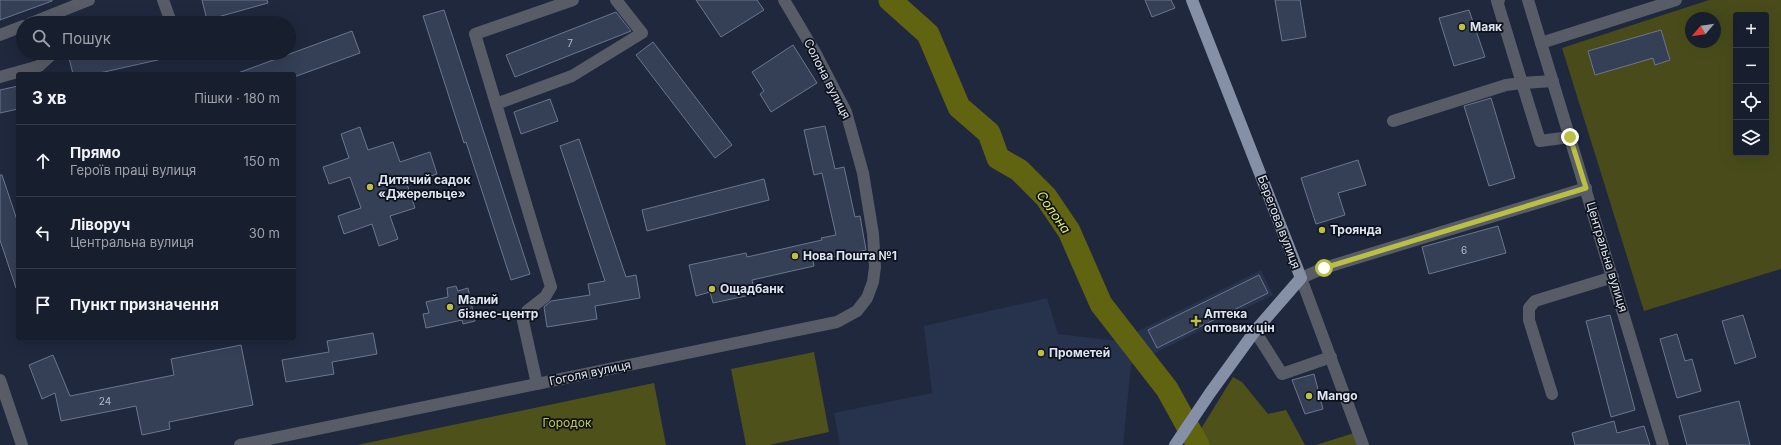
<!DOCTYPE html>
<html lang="uk">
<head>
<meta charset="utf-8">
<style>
  body { margin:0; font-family:Inter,sans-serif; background:#242b3a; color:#f1f3f6 }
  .controls { position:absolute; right:12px; top:12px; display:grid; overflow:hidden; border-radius:4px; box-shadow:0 4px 16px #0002 }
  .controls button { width:36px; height:36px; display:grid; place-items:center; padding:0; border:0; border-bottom:1px solid #363c4a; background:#171e2e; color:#f1f3f6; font:20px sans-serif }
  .compass { position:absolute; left:1685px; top:12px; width:36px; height:36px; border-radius:50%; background:#171e2e; box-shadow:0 4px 16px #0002; rotate:241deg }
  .stop { position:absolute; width:12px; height:12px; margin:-9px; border:3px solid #bbc045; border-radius:50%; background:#fff }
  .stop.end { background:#bbc045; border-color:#fff; box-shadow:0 1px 4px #0008 }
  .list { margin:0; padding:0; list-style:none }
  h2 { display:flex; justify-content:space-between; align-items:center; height:52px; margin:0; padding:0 16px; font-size:17px }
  h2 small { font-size:13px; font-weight:400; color:#9ea2aa }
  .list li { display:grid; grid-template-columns:26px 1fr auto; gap:12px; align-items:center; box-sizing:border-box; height:72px; padding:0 16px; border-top:1px solid #363c4a }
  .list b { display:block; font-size:15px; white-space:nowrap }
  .list p { margin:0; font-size:13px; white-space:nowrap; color:#9ea2aa }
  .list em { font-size:13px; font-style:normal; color:#9ea2aa }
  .icon { flex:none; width:22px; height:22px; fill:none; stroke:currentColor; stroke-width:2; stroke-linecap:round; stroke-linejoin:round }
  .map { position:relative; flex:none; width:1781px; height:445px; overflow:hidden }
  .search { position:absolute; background:#171e2e; box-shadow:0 4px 16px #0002; left:16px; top:16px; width:280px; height:44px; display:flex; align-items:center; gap:10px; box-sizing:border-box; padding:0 14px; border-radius:22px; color:#9ea2aa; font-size:15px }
  .panel { position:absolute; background:#171e2e; box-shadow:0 4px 16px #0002; left:16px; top:72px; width:280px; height:268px; border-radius:4px }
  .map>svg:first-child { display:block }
</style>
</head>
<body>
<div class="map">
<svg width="1781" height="445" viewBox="0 0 1781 445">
  <rect width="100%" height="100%" fill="#1f283d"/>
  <polygon fill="#27324c" points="1261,270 1273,295 1131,365 1123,445 840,445 834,413 932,393 924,326 1047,298 1058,334 1118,341"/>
  <path fill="#494c1a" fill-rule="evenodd" d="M1709 0H1781V269L1644 311 1562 48ZM1736 15H1766V153H1736ZM1691 18H1715V42H1691Z"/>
  <g fill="#4f511b">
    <polygon points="814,352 829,432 769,445 746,445 731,369"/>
    <polygon points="1233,377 1242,382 1268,414 1286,410 1305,445 1191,445"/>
    <polygon points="654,383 666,445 357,445"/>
    <polygon points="1354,433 1357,445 1316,445"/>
  </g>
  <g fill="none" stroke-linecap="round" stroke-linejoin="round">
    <polyline stroke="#60630f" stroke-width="23" points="890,0 928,34 959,107 989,133 998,158 1019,170 1046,197 1069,231 1101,304 1167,389 1198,445"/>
  </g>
  <g fill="#353f55" stroke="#6b768f">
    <polygon points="0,0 52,0 52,1 0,20"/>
    <polygon points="202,0 267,0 268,3 207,20"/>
    <polygon points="696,0 757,0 764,10 721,37"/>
    <polygon points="1145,0 1171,0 1175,8 1152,17"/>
    <polygon points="1275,0 1300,0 1306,37 1282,41"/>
    <polygon points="444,10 530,274 511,280 466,142 464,143 423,16"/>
    <polygon points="1469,10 1485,57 1454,66 1439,18"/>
    <polygon points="616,12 631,31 515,77 506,55"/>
    <polygon points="1661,30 1670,60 1655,65 1653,58 1595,75 1588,51"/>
    <polygon points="352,31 360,53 294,77 294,74 238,74 238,73"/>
    <polygon points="653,42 732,145 715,158 636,55"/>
    <polygon points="793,45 817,83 771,112 760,94 764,91 752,72"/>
    <polygon points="90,53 170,53 171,57 95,74 73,74 69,58"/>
    <polygon points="18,86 18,109 0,113 0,90"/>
    <polygon points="1491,98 1515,178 1489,186 1464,106"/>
    <polygon points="550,99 558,121 521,134 514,112"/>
    <polygon points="825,126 835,169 844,167 855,217 860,216 866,250 813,261 814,266 752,280 755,294 713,303 710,292 696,296 689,265 746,253 747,257 822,240 821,238 836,235 822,173 814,175 804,130"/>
    <polygon points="360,127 368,150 393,142 400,162 430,152 437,174 407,184 415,208 390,216 398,239 379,246 372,224 344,234 338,216 361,208 350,177 329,184 323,167 349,158 341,134"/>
    <polygon points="579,139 626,277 636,275 640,298 595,306 597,319 547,327 544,307 551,301 590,295 588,284 605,281 560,146"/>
    <polygon points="1358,160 1366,185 1338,193 1345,215 1316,224 1301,178"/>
    <polygon points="0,175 2,175 18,223 18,288 16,288 0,240"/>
    <polygon points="764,179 769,200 647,231 642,210"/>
    <polygon points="1498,226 1506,253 1429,274 1422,247"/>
    <polygon points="1259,275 1268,293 1157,348 1148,330"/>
    <polygon points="456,286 458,291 468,288 475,321 463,324 462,320 426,328 423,314 429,313 426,302 448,297 447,288"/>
    <polygon points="1610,315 1635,410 1611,417 1586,321"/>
    <polygon points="1743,315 1756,357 1735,364 1722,321"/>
    <polygon points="373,333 377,354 332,362 334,374 286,382 282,360 329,352 327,341"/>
    <polygon points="1677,334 1685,361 1692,359 1701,391 1677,398 1660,339"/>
    <polygon points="241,345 253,405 169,422 170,429 142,435 136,406 61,421 55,393 42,399 29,365 53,355 70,396 174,375 171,359"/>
    <polygon points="1314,374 1323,409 1305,414 1292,380"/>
    <polygon points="1739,401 1750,445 1687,445 1679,416"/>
    <polygon points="1614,421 1617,433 1644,426 1650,445 1575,445 1572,433"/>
  </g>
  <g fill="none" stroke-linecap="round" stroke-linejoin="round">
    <g stroke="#575c67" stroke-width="12">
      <polyline points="163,0 171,22 167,23"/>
      <polyline points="1499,0 1497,1 1522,83 1553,81"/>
      <polyline points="1528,0 1663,445"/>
      <polyline points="31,23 89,0"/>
      <polyline points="0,35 23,26"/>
      <polyline points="1541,43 1676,0"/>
      <polyline points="0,77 39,66 53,53"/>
      <polyline points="496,104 572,76 642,33 616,0"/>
      <polyline points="1393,121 1506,85 1522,83 1540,141 1570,137"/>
      <polyline points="1255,331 1282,374 1331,357"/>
      <polyline points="0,380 22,445"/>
      <polyline points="537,384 523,321 527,311 545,297 551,287 475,34 573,0"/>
      <polyline points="1552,394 1529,320 1529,308 1535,301 1613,277"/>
      <polyline points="240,445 837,322 857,311 867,298 873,282 875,267 873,234 863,173 846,112 816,54 784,0"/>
      <polyline points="1363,445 1301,278 1324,268 1586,188"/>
    </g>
    <polyline stroke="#858fa5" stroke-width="12" points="1175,445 1210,393 1255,331 1301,278 1192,0"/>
  </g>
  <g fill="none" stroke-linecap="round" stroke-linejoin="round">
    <polyline stroke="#bbc045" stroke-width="5" points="1324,268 1586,188 1570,137"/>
  </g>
  <g fill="#bbc045" stroke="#0d111a" stroke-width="1.5">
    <circle cx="1462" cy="27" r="4"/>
    <circle cx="370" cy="187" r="4"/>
    <circle cx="1322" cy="230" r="4"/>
    <circle cx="795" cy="256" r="4"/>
    <circle cx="712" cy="289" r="4"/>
    <circle cx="450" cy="307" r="4"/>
    <path d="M1194 315h4v4h4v4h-4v4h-4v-4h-4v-4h4z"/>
    <circle cx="1041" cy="353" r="4"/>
    <circle cx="1309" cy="396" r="4"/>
  </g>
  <g text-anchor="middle" stroke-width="3.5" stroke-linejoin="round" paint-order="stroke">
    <g font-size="10" fill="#b3bbcb">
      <text x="570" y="47">7</text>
      <text x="1464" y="254">6</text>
      <text x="105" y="405">24</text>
    </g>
    <g font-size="12" font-weight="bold" fill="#dde4f2" stroke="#0d111a" text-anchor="start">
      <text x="1470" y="31">Маяк</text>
      <text x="378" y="184">Дитячий садок<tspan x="378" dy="14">«Джерельце»</tspan></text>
      <text x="1330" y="234">Троянда</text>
      <text x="803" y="260">Нова Пошта №1</text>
      <text x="720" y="293">Ощадбанк</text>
      <text x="458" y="304">Малий<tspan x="458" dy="14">бізнес-центр</tspan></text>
      <text x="1204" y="318">Аптека<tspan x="1204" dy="14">оптових цін</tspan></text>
      <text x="1049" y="357">Прометей</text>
      <text x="1317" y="400">Mango</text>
    </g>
    <g font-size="12" fill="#dde4f2" stroke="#0d111a">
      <text transform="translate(827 79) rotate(63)" y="4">Солона вулиця</text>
      <text transform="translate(1279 222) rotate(69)" y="4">Берегова вулиця</text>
      <text transform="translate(1607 257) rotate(73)" y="4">Центральна вулиця</text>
      <text transform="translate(590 373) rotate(-12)" y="4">Гоголя вулиця</text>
    </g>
    <g font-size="12" fill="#c6cc44" stroke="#0d111a">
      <text x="567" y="427">Городок</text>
    </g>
    <g font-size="13" font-style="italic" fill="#e4ea66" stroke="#0d111a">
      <text transform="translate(1054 212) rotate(55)" y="5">Солона</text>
    </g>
  </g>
</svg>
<div class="controls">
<button>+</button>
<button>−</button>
<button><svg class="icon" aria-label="locate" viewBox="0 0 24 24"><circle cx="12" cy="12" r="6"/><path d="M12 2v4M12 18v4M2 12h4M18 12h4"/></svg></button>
<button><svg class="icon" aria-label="layers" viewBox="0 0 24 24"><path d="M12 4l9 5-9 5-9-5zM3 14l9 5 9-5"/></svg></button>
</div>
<svg class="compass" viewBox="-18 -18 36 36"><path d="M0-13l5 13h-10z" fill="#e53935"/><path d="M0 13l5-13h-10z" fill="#9ea2aa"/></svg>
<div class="stop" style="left:1324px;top:268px"></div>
<div class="stop end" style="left:1570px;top:137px"></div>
<div class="search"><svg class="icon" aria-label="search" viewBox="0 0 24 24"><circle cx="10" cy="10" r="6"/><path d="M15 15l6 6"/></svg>Пошук</div>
<section class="panel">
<h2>3 хв<small>Пішки · 180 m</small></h2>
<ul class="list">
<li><svg class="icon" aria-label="ahead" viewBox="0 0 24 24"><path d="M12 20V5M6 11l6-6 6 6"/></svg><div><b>Прямо</b><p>Героїв праці вулиця</p></div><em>150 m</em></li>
<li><svg class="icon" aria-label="left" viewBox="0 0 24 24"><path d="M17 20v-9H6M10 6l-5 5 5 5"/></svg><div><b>Ліворуч</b><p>Центральна вулиця</p></div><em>30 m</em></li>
<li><svg class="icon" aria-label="arrive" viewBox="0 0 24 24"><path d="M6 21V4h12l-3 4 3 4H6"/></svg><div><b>Пункт призначення</b></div></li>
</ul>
</section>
</div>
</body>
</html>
